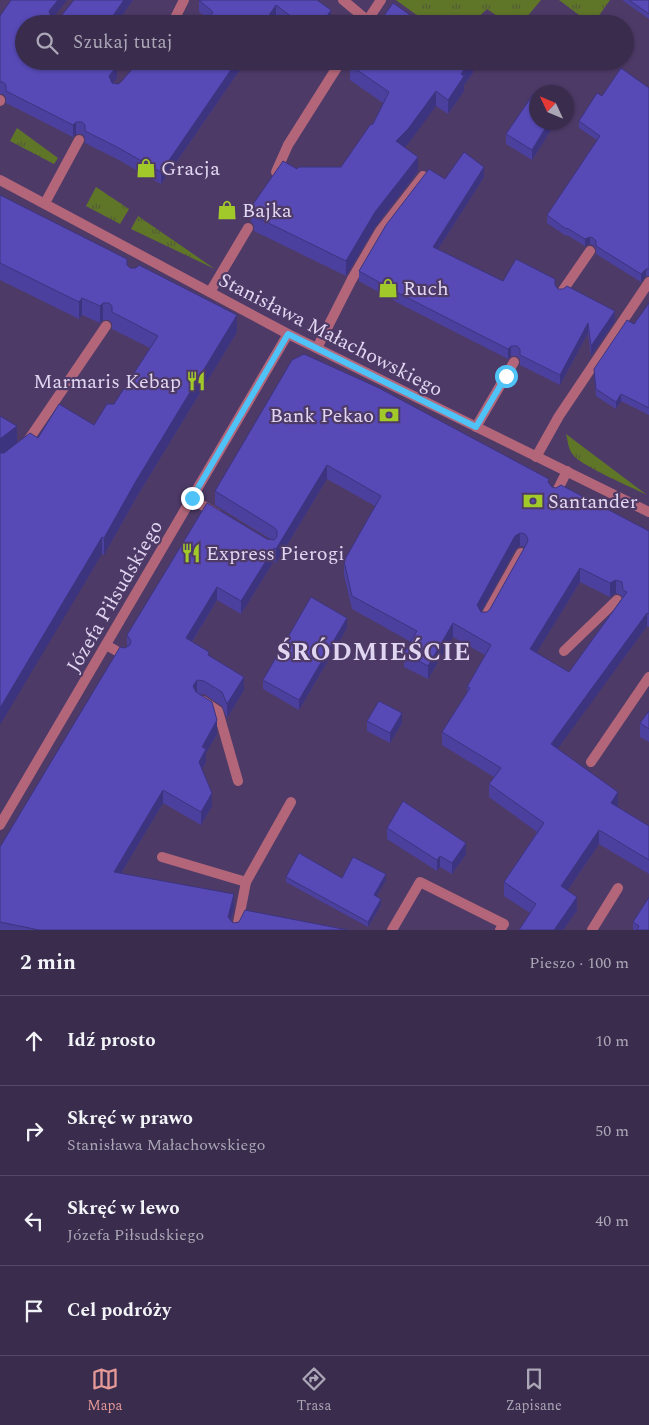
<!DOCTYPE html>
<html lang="pl">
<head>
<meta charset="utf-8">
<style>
  body { margin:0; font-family:Spectral,serif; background:#453857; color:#f1f3f6 }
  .compass { position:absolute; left:529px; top:85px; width:45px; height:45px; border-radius:50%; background:#3a2c4d; box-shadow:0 1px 4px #0004; rotate:314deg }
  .stop { position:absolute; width:15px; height:15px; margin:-11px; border:4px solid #4fc3f7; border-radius:50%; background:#fff }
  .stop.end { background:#4fc3f7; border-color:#fff; box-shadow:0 1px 5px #0008 }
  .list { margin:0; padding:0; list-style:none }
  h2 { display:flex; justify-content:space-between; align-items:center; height:65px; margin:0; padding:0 20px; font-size:21px }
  h2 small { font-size:16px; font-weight:400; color:#aba7b6 }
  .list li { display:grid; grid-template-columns:32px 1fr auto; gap:15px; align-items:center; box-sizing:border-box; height:90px; padding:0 20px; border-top:1px solid #544865 }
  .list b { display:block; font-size:19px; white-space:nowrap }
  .list p { margin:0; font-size:16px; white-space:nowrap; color:#aba7b6 }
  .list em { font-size:16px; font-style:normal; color:#aba7b6 }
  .icon { flex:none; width:28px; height:28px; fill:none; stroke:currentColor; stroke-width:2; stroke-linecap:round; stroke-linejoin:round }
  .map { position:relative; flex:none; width:649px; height:930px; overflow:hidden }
  .search { position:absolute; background:#3a2c4d; box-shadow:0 1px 4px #0004; left:15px; right:15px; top:15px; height:55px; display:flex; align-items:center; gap:12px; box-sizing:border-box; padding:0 18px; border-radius:28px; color:#aba7b6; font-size:19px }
  .sheet { height:425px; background:#3a2c4d }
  nav { display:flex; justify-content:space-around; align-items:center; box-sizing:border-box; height:70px; border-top:1px solid #544865; background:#3a2c4d; font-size:14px; color:#aba7b6 }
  nav a { display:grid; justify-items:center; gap:2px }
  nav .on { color:#e69b98 }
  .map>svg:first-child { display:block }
</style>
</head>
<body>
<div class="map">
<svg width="649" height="930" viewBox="0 0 649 930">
  <defs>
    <pattern id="grass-tufts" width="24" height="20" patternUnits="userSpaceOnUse" patternTransform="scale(1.25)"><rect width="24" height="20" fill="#5f7528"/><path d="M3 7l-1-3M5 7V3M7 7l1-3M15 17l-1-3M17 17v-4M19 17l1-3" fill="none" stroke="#535d36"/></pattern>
  </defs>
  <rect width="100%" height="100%" fill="#4e3a67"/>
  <g fill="url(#grass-tufts)">
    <polygon points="396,0 541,0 521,24 509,24 487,9 471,24 429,24"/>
    <polygon points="559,0 610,0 593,24 591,24"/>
    <polygon points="17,128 58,158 54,164 10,141"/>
    <polygon points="96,187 129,209 120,224 86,206"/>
    <polygon points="138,216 215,269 131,229"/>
    <path d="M566 434 647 495C631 487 584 467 574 456 568 450 568 441 566 434Z"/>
  </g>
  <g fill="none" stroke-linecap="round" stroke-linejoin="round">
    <g stroke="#b3667a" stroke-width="10">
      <polyline points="343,0 367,20"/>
      <polyline points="172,24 184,0"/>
      <polyline points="365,24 381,0"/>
      <polyline points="276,172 288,145 341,61"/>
      <polyline points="352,279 380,231 423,176"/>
      <polyline points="561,293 590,251"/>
      <polyline points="25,445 106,326"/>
      <polyline points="192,499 217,514"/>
      <polyline points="484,619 521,553"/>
      <polyline points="106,645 124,655"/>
      <polyline points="564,651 617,600"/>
      <polyline points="203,701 218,711 238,781"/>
      <polyline points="591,762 649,677"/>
      <polyline points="162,857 246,882 238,923 235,930"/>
      <polyline points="246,882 291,802"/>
      <polyline points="392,930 420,882 504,924 500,930"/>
      <polyline points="592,930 618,888"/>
    </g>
    <g stroke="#b3667a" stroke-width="10">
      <polyline points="0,101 0,100"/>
      <polyline points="0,180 288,334 649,512"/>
      <polyline points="45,203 79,140"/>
      <polyline points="210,292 248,228"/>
      <polyline points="317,348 352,279"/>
      <polyline points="476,427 514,362"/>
      <polyline points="536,457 559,416 649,282"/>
      <polyline points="555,495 567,471"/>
      <polyline points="0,825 288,334"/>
    </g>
  </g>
  <g fill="#4b409d" fill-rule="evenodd">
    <polygon points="133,0 116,24 24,24 117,78 113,83 118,84 246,61 161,184 117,159 85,143 85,137 82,134 76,134 73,137 6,103 6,97 3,94 0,94 0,16 53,18 55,19"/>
    <polygon points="199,0 317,0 331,22 330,24 285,24 276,17 272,24 205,24 208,19 199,12"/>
    <polygon points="622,0 649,0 649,19"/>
    <polygon points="473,61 473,73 464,85 464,91 448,114 436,106 404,147 418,171 375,227 346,276 254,231 254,225 251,222 251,207 297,169 341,167 373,124 383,103 350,80 350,65"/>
    <polygon points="649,88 649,276 646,276 641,282 596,254 596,248 593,245 590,244 585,246 567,235 566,236 547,223 547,215 597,140 579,128 579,121 602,96"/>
    <polygon points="536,122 556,122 532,160 506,144 506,134"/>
    <polygon points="484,177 438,249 503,281 555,286 558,289 615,321 591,356 588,333 560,385 520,365 520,359 517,356 511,356 508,359 402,305 359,281 359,271 445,179"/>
    <polygon points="0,195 127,265 130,268 237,332 136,498 104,555 102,554 17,443 94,425 114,404 150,348 112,329 112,323 109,320 103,320 100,323 82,315 79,319 0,280"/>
    <polygon points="649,303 649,415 621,401 616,409 596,396 594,376 594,369 634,324"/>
    <path d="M292 360 549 483 552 487 649 531V627L647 626 557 749 618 806V807L649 826V874L599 844 567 891 577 910 563 930H519L530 913 504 896V882L537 832 489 797V784L494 777 442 745V732L467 693V687L485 655 453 637 428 679 404 667V653L411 642 352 609 344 575V561L375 506 327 479 276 563 274 561 241 614 217 600 192 642 209 656 244 690 227 718 222 706 204 694H199L217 734 206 753V762L202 769 212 806 201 825 163 803 121 873 234 908 231 920 233 923 348 930H0V847L125 648 127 647V635L267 539 272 540 215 505V491ZM520 546 525 547 490 609 487 612H481L515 550ZM580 582 610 597 616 593 622 596V598L569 672 536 653Z"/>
    <polygon points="347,628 299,710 263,689 263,680"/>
    <polygon points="649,711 649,742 640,737 640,723"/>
    <polygon points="367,721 402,723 390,743 367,731"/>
    <polygon points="387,828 466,854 452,874 440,867 437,871 387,839"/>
    <polygon points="286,877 342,878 386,880 376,897 381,905 368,927 286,882"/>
    <polygon points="633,922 649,930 633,930"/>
  </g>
  <g fill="#3d347f">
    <polygon points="58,0 67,0 49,23 49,11"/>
    <polygon points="124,0 133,0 116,24 107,24"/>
    <polygon points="276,5 276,17 272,24 263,24"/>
    <polygon points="331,10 331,22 330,24 322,24"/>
    <polygon points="237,61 246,61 161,184 161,172"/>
    <polygon points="470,61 473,61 473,73 464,85 464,91 448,114 448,100 461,74"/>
    <polygon points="117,66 117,78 109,88 109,76"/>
    <polygon points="436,91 436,106 408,144 396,156 396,141"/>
    <polygon points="76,122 76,134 73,137 73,125"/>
    <polygon points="549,122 556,122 532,160 532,150"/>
    <polygon points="418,157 418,171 375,227 346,276 346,261 375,212"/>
    <polygon points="484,167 484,177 433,257 433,247"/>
    <polygon points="590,237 590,244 585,246 585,239"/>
    <polygon points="646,269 646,276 641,282 641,274"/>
    <polygon points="82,298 82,315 79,319 79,302"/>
    <polygon points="103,303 103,320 100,323 100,306"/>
    <polygon points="615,311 615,321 591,356 591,346"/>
    <polygon points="237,315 237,332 136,498 104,555 104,538 136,481"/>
    <polygon points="588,323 588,333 560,385 560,375"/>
    <polygon points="511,346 511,356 508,359 508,349"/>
    <polygon points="621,394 621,401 616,409 616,402"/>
    <polygon points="17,426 17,443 0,456 0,439"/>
    <polygon points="327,465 327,479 276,563 276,549"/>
    <polygon points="520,533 520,546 515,550 477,619 477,605 515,536"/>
    <polygon points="102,537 102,554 0,725 0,708"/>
    <polygon points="274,548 274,561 241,614 241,601"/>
    <polygon points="580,568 580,582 530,663 530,649"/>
    <polygon points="616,580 616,593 610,597 610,583"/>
    <polygon points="217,587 217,600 186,651 186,638"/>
    <polygon points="647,613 647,626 551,758 551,744"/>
    <polygon points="347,618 347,628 299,710 299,700"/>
    <polygon points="453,623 453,637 428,679 428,666"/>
    <polygon points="244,677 244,690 227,718 227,704"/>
    <polygon points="197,680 197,694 193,686"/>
    <polygon points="402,713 402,723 390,743 390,733"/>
    <polygon points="217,720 217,734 206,753 206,762 199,775 199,762 202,747"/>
    <polygon points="163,790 163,803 114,885 114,872"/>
    <polygon points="618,792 618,806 611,817 611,803"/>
    <polygon points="212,793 212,806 201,825 201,812"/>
    <polygon points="599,830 599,844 561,900 561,886"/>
    <polygon points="466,843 466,854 452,874 452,863"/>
    <polygon points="440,856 440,867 437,871 437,860"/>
    <polygon points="386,874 386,880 374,901 374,895"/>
    <polygon points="234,894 234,908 228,930 228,917"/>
    <polygon points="577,897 577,910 563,930 554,930"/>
    <polygon points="381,899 381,905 368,927 368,922"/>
  </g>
  <g fill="#574ab6" stroke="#3d347f" fill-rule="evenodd">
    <polygon points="11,0 58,0 49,11 51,17 55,19 61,16 74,0 124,0 107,24 24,24 24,61 111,61 117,66 109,76 112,83 118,84 121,82 139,61 237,61 161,172 117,147 85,131 85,125 82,122 76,122 73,125 6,91 6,85 3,82 0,82 0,16"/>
    <polygon points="199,0 317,0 331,10 322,24 301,24 276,5 263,24 205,24 213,12"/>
    <polygon points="629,0 649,0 649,14"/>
    <polygon points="393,3 423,24 378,24"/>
    <polygon points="559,20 563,24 556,24"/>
    <polygon points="352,61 470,61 461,74 464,76 448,100 436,91 408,129 396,141 418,157 375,212 346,261 254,216 254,210 251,207 283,161 297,169 299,167 341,167 370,125 373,124 389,92 350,65"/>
    <polygon points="621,68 649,88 649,269 646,269 641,274 596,246 596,241 593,238 590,237 585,239 567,228 566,229 547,215 600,136 579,121 597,93 602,96"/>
    <polygon points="534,93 536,95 536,122 549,122 532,150 506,134"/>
    <polygon points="464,152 484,167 433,247 503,281 516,259 555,279 555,285 558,289 563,289 567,286 615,311 591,346 588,323 560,375 520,355 520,349 517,346 511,346 508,349 402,295 359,271 386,225 429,169 445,179"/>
    <polygon points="0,195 127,259 127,265 130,268 136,268 139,265 237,315 136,481 104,538 102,537 0,708 0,453 4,453 30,433 38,438 59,404 94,425 107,404 114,404 158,336 112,312 112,306 109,303 103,303 100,306 82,298 79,302 0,263"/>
    <polygon points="649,303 649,408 621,394 616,402 596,389 594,369 627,320 634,324"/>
    <path d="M304 354 379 388 549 479 548 482 552 487 556 488 561 485 649 531V614L647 613 551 744 618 792 611 803 649 826V860L599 830 561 886 577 897 554 930H519L536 904 504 882 544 823 489 784 501 768 442 732 470 688 467 687 491 645 453 623 428 666 404 653 417 631 352 596 344 561 381 496 327 465 276 549 274 548 241 601 217 587 186 638 209 652 208 655 244 677 227 704 222 692 204 681 197 680 193 686 196 692 212 702 217 720 202 747 206 749 199 762 212 793 201 812 163 790 114 872 234 894 228 917 233 923 239 922 245 910 348 930H39L0 922V847L120 647 125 648 130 645 131 641 127 635 207 503 267 539 274 540 277 537V531L275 528 215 491 292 360ZM520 533 525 534 528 539 527 543 490 609 487 612H481L477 605 515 536ZM580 568 610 583 616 580 622 582 623 590 627 592 569 672 530 649Z"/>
    <polygon points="0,416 17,426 0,439"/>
    <polygon points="311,597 347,618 299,700 263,680"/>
    <polygon points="379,701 402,713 390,733 367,721"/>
    <polygon points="649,711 649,729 640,723"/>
    <polygon points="403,801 466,843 452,863 440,856 437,860 387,828"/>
    <polygon points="299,853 342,878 353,857 386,874 374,895 381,899 368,922 286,877"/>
    <polygon points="649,897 649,930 637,930 639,926 633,922"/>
  </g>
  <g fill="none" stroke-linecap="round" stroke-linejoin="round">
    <polyline stroke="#4fc3f7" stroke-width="6" points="192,498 288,334 476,427 506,376"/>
  </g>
  <defs>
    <symbol id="shop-bare" viewBox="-9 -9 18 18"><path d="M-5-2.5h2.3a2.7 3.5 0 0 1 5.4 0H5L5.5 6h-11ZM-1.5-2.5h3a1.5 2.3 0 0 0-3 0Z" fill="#a1c92a" stroke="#4e3a67" stroke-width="2.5" paint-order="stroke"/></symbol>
    <symbol id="restaurant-bare" viewBox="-9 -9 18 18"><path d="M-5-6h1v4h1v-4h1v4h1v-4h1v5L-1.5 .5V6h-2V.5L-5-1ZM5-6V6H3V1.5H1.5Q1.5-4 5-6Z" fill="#a1c92a" stroke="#4e3a67" stroke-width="2.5" paint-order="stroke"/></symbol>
    <symbol id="bank-bare" viewBox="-9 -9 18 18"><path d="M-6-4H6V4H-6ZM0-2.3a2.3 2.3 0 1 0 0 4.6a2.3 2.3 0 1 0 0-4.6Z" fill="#a1c92a" stroke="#4e3a67" stroke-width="2.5" paint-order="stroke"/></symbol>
  </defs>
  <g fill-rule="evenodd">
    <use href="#shop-bare" x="132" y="154" width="28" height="28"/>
    <use href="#shop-bare" x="213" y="196" width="28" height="28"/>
    <use href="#shop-bare" x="374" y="274" width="28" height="28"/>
    <use href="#restaurant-bare" x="182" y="367" width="28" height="28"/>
    <use href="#bank-bare" x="375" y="401" width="28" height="28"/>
    <use href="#bank-bare" x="519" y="487" width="28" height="28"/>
    <use href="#restaurant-bare" x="177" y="539" width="28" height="28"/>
  </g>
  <g text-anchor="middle" stroke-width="4.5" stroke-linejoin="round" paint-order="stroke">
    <g font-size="20" fill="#e1d6f1" stroke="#4e3a67" text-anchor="start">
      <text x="161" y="175">Gracja</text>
      <text x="242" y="217">Bajka</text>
      <text x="403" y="295">Ruch</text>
      <text x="181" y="388" text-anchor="end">Marmaris Kebap</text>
      <text x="374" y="422" text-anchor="end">Bank Pekao</text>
      <text x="548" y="508">Santander</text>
      <text x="206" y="560">Express Pierogi</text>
    </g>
    <g font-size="20" fill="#e1d6f1" stroke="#4e3a67">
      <text transform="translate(331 334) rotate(27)" y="7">Stanisława Małachowskiego</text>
      <text transform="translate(114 596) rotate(-60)" y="7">Józefa Piłsudskiego</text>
    </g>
    <g font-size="25" font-weight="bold" letter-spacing="1" fill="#e1d6f1" stroke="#4e3a67">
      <text x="374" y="660">ŚRÓDMIEŚCIE</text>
    </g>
  </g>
</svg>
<svg class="compass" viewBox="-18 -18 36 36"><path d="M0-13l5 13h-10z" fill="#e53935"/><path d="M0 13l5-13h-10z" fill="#aba7b6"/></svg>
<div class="stop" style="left:506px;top:376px"></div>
<div class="stop end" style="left:192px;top:498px"></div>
<div class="search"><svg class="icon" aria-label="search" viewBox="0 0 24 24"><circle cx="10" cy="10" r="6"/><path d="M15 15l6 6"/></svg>Szukaj tutaj</div>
</div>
<section class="sheet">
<h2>2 min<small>Pieszo · 100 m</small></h2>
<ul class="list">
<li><svg class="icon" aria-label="ahead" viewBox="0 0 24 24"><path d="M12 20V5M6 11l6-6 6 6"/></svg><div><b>Idź prosto</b></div><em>10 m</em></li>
<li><svg class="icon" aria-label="right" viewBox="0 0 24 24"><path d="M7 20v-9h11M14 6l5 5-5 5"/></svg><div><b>Skręć w prawo</b><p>Stanisława Małachowskiego</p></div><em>50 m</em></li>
<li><svg class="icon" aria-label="left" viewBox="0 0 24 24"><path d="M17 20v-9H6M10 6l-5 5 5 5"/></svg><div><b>Skręć w lewo</b><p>Józefa Piłsudskiego</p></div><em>40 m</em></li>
<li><svg class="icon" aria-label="arrive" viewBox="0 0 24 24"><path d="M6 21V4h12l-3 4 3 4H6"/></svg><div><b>Cel podróży</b></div></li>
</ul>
</section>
<nav>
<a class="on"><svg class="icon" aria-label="map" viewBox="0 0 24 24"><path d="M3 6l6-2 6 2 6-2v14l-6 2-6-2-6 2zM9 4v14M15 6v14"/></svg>Mapa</a>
<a><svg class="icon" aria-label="directions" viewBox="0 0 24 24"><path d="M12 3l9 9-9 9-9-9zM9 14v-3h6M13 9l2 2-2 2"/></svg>Trasa</a>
<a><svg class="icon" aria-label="saved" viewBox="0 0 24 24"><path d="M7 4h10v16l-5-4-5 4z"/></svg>Zapisane</a>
</nav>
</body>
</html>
